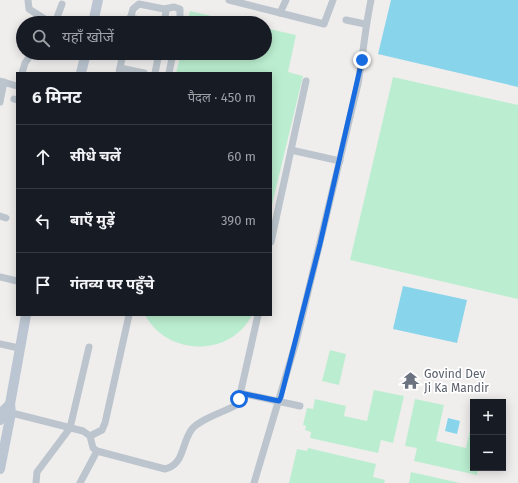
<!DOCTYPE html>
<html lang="hi">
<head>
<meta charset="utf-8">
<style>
  body { margin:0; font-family:"Fira Sans","Noto Sans Devanagari",sans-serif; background:#242831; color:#f1f3f6 }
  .controls { position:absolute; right:12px; bottom:12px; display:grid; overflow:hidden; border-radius:0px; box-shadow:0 2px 10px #0003 }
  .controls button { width:36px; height:36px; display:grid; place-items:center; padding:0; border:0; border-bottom:1px solid #363941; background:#171b24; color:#f1f3f6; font:20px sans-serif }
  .stop { position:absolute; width:12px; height:12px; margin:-9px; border:3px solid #196cdf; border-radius:50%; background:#fff }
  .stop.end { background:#196cdf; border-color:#fff; box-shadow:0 1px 4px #0008 }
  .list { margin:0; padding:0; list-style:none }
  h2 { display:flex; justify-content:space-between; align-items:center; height:52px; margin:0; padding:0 16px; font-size:17px }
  h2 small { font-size:13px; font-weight:400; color:#9ea1a6 }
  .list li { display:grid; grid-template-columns:26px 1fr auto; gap:12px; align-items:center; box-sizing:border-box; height:64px; padding:0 16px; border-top:1px solid #363941 }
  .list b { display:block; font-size:15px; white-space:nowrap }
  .list em { font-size:13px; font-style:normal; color:#9ea1a6 }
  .icon { flex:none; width:22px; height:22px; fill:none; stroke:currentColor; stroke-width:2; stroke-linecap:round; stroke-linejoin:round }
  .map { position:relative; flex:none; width:518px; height:483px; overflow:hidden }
  .search { position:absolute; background:#171b24; box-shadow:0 2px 10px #0003; left:16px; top:16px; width:256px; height:44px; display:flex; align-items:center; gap:10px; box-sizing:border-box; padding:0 14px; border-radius:22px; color:#9ea1a6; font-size:15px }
  .panel { position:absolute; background:#171b24; box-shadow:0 2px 10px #0003; left:16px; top:72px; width:256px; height:244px; border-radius:0px }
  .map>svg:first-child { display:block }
</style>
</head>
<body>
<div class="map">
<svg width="518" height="483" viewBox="0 0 518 483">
  <rect width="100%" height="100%" fill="#f0eded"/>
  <g fill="#bbeed0">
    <polygon points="190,11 242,23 187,23"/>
    <polygon points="265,28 296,35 288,72 303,76 271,209 271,73 176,73 181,53 265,53"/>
    <polygon points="393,77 518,105 518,299 350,260"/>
    <path d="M145 315H252C230 358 167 356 145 315Z"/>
    <polygon points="330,350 346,354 339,385 322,381"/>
    <polygon points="374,390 404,396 393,443 381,440 378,453 310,438 311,432 305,430 306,426 303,425 307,408 313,409 315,399 346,406 344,416 367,421"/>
    <polygon points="415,399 444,405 436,441 466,448 473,416 473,468 478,468 477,475 414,461 417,448 405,446"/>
    <polygon points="308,448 376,464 373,477 385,480 384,483 289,483 297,449 307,451"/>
    <polygon points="411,472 460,483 409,483"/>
  </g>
  <g fill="#88d5eb">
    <polygon points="391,0 518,0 518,87 378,54"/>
    <polygon points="403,286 467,300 457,343 393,329"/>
    <polygon points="448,418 460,421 457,434 445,431"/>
  </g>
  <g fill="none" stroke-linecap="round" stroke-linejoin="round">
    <g stroke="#bcc5cd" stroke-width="7">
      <polyline points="28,0 29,9 51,23"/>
      <polyline points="229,0 324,24 333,0"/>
      <polyline points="164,9 174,7 180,9 180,23"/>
      <polyline points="280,13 286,0"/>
      <polyline points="130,18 155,23"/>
      <polyline points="346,20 365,24"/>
      <polyline points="55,23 62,4"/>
      <polyline points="129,23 133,9 139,4 164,9 166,11 164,23"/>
      <polyline points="120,68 144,73"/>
      <polyline points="22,73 25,63 32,53"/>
      <polyline points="119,73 123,53"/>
      <polyline points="155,73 159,53"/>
      <polyline points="169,73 173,53"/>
      <polyline points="0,81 17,86"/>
      <polyline points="14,99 17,100"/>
      <polyline points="0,102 4,82"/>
      <polyline points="291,150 340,161"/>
      <polyline points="0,216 6,218"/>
      <polyline points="271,242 306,81"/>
      <polyline points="0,277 17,281"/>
      <polyline points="0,344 19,348"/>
      <polyline points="240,393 300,406"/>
      <path d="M8 412 83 431 90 436 93 448 97 451 165 469C185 464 181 443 192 429 200 419 224 412 236 405L239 399 258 315"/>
      <polyline points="90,436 102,430 105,423 129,315"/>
      <polyline points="36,483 37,472 70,428 89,347"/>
      <polyline points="80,483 97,451"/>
      <path d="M254 483 296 342 358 84C363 56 365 28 371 0"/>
    </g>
    <g stroke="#bbc6d2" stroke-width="10">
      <polyline points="93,23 98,0"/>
      <polyline points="81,73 86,53"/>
      <polyline points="0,420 3,411 10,404 26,315"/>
      <polyline points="0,469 11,413 10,404"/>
    </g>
  </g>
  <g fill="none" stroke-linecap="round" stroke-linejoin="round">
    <polyline stroke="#196cdf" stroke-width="5" points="239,399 240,393 279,401 281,397 320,244 362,60"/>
  </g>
  <defs>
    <symbol id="temple-bare" viewBox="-9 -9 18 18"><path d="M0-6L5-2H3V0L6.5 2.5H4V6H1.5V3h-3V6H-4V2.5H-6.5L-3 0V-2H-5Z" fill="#6b7280" stroke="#fff" stroke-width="2.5" paint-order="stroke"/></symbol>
  </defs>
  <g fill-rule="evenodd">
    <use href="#temple-bare" x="398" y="368" width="25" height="25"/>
  </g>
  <g text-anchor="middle" stroke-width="3.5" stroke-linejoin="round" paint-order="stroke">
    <g font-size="12" fill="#5b616d" stroke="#fff" text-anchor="start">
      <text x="424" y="378">Govind Dev<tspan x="424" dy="14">Ji Ka Mandir</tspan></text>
    </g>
  </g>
</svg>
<div class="controls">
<button>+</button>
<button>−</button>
</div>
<div class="stop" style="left:239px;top:399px"></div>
<div class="stop end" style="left:362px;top:60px"></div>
<div class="search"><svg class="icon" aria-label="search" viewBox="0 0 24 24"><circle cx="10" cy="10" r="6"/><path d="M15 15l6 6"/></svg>यहाँ खोजें</div>
<section class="panel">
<h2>6 मिनट<small>पैदल · 450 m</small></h2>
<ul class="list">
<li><svg class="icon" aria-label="ahead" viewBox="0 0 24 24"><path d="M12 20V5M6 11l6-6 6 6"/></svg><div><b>सीधे चलें</b></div><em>60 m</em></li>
<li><svg class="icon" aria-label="left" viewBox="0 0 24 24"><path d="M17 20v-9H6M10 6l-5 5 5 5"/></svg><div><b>बाएँ मुड़ें</b></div><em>390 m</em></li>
<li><svg class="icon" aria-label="arrive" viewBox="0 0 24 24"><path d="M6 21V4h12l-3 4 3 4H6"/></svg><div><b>गंतव्य पर पहुँचे</b></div></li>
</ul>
</section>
</div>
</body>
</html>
